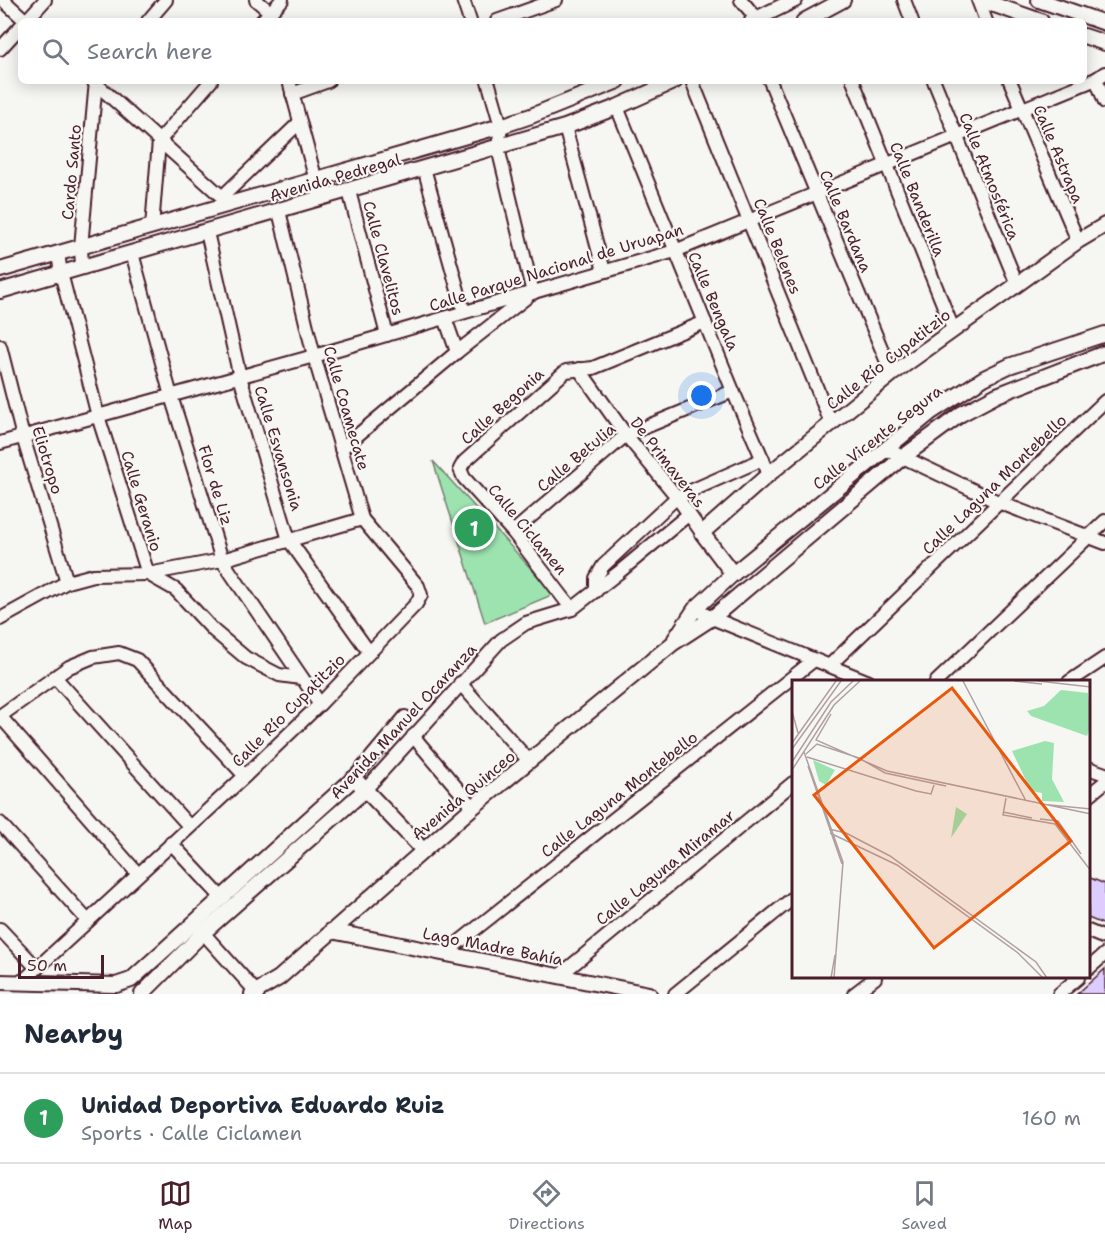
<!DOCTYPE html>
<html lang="en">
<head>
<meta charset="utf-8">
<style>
  body { margin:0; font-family:"Shantell Sans",sans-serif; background:#f2f2f3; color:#1f2937 }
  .scale { position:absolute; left:18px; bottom:15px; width:86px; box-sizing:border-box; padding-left:6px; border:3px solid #4a1f2b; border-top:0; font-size:16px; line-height:21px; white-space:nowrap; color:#4a1f2b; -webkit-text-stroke:4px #f6f6f2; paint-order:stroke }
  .you { position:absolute; left:702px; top:396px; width:21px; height:21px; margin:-15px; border:4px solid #fff; border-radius:50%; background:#1a73e8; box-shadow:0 0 0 9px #1a73e833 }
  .badge { display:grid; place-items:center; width:39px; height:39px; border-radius:50%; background:#4a1f2b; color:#fff; font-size:20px; font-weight:700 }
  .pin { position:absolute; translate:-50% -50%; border:3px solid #fff; box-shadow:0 2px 6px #0006 }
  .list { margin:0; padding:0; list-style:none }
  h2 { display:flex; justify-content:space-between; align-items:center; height:78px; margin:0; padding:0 24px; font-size:26px }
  h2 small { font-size:20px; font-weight:400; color:#747a83 }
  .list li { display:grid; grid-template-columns:39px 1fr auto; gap:18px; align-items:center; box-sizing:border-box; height:90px; padding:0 24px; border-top:2px solid #e0e1e3 }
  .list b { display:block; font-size:22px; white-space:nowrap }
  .list p { margin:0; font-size:20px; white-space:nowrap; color:#747a83 }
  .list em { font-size:20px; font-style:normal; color:#747a83 }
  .icon { flex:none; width:33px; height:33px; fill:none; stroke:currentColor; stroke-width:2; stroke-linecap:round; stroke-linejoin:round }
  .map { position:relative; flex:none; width:1105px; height:994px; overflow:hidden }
  .search { position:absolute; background:#fff; box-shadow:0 3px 15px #0003; left:18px; right:18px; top:18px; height:66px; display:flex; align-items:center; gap:15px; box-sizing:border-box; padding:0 21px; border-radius:9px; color:#747a83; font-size:22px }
  .sheet { height:168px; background:#fff }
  nav { display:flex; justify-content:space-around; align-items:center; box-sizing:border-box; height:84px; border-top:2px solid #e0e1e3; background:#fff; font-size:16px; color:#747a83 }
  nav a { display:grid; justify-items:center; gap:3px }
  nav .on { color:#4a1f2b }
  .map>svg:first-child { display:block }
</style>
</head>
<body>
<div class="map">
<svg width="1105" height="994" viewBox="0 0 1105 994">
  <rect width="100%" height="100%" fill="#f6f6f2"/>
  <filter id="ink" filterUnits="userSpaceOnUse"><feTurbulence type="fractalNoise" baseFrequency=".0167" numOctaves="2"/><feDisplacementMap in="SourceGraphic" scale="12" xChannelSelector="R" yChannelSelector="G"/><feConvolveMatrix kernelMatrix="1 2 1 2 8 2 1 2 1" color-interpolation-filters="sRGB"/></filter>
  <g filter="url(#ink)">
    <polygon fill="#9de3b0" stroke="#74816e" stroke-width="1.5" points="433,461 554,594 485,623"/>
    <g fill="#ddcdfe" stroke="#4a1f2b" stroke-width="1.5">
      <polygon points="1088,877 1105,884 1105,925 1088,918"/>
      <polygon points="1105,969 1105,994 1077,994"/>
    </g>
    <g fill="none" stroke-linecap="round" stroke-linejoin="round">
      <defs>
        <g id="minor">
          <polyline points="3,0 26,21"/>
          <polyline points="256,0 270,12 272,20"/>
          <polyline points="463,0 470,21"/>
          <polyline points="741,0 757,19"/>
          <polyline points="904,0 912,21"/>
          <polyline points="978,0 986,21"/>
          <polyline points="26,21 45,0"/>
          <polyline points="148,21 166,0"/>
          <polyline points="262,21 282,0"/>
          <polyline points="497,21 556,0"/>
          <polyline points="0,49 21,26"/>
          <polyline points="1096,79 1105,102"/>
          <polyline points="93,81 230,204"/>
          <polyline points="289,81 321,199"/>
          <polyline points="488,81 501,126 498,148 533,293"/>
          <polyline points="692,81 831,423"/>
          <polyline points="770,81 892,374"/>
          <polyline points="853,81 953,329"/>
          <polyline points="934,81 1017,284"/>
          <polyline points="1010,81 1078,241"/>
          <polyline points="292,94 328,81"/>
          <polyline points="617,107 733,391 769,474"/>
          <polyline points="565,127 604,271"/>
          <polyline points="424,168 464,312"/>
          <polyline points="349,191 387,335"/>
          <polyline points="222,197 300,122"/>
          <polyline points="152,227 159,141 211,81"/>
          <polyline points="207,232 240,377 289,540 369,652"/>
          <polyline points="132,253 171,396 222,560 320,704"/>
          <polyline points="58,254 61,273 98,416 148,574 176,590 214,631 246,658 279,675 301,678"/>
          <polyline points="82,267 81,247 96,81"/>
          <polyline points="445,318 457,352"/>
          <polyline points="0,346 23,437 67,582"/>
          <polyline points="579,369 626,435 677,497 702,533"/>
          <polyline points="0,443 314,356 675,251 1096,79 1105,73"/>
          <polyline points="341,449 457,352 527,297"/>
          <polyline points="886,449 998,502 1105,543"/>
          <polyline points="513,532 626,435 733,391"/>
          <polyline points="596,591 596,578 603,566 677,497 763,459"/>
          <polyline points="572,609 513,532 464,478 460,469 464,462 566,371 593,368 705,322"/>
          <polyline points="695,609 712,618 869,682"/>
          <polyline points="0,619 67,582 93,575 148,574 222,560 362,519"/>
          <polyline points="829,666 1105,401"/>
          <polyline points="55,677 189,826"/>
          <polyline points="936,682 1105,521"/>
          <polyline points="1069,682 1105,658"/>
          <polyline points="460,683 529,761"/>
          <polyline points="0,716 69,667 93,657 119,653 137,660 245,776"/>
          <polyline points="0,716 138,874"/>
          <polyline points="413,736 473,807"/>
          <polyline points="1088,768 1105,774"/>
          <polyline points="354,778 405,717"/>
          <polyline points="365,790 501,640 526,623 572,609 618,573 689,514"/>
          <polyline points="1088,796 1105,782"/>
          <polyline points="0,823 88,921"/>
          <polyline points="171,843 222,898"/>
          <polyline points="197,926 258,994"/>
          <polyline points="0,929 36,967"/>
          <polyline points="1088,931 1105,938"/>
          <polyline points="444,954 814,660"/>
          <polyline points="1088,969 1105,954"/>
          <polyline points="559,976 793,783"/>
          <polyline points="22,982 245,776 320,704 416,604 421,595 418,586 362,519 314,356 279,211"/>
          <polyline points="675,994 793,898"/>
          <polyline points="854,994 875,978"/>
          <polyline points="1059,994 1078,978"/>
        </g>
        <g id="tertiary">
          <polyline points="980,0 1041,21"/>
          <polyline points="1039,0 1105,23"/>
          <polyline points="752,21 795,0"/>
          <polyline points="804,21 843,0"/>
          <polyline points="1084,36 1105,43"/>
          <polyline points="0,270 501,126 531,116 618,81"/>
          <polyline points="0,291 565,127 617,107 675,81"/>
          <polyline points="733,574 702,533 769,474 892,374 1078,241 1105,225"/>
          <polyline points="675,639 695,609 733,574 930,413 984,378 1009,366 1105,334"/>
          <polyline points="331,931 649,994"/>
          <polyline points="0,982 116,985 131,980 354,778 423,850"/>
          <polyline points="142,994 203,933 365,790"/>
          <polyline points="252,994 279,978 473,807 672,644 712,618 903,457 961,414 997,395 1105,353"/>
        </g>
      </defs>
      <use href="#minor" stroke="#4a1f2b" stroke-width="16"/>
      <use href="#tertiary" stroke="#4a1f2b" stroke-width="18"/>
      <use href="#minor" stroke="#f6f6f2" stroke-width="12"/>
      <use href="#tertiary" stroke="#f6f6f2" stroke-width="14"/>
    </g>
  </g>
  <g text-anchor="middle" stroke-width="4.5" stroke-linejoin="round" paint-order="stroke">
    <g font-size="16" fill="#4a1f2b" stroke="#f6f6f2">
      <text transform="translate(1059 154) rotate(67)" y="6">Calle Astrapa</text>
      <text transform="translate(71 172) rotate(-85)" y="6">Cardo Santo</text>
      <text transform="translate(990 176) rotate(68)" y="6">Calle Atmosférica</text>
      <text transform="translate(335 177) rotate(-16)" y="6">Avenida Pedregal</text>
      <text transform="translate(918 199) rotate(68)" y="6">Calle Banderilla</text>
      <text transform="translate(846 221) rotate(67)" y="6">Calle Bardana</text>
      <text transform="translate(778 246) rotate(68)" y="6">Calle Belenes</text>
      <text transform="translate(384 258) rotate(75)" y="6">Calle Clavelitos</text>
      <text transform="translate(556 267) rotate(-17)" y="6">Calle Parque Nacional de Uruapan</text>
      <text transform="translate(714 301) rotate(67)" y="6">Calle Bengala</text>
      <text transform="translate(888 359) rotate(-38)" y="6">Calle Río Cupatitzio</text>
      <text transform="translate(502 406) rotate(-42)" y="6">Calle Begonia</text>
      <text transform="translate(347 408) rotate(74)" y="6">Calle Coamecate</text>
      <text transform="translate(877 437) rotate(-38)" y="6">Calle Vicente Segura</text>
      <text transform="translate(279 448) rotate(73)" y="6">Calle Esvansonia</text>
      <text transform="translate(576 457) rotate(-40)" y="6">Calle Betulia</text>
      <text transform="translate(48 460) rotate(73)" y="6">Eliotropo</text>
      <text transform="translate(668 462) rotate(52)" y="6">De Primaveras</text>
      <text transform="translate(994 484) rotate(-44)" y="6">Calle Laguna Montebello</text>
      <text transform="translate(216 485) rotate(73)" y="6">Flor de Liz</text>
      <text transform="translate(142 501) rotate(73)" y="6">Calle Geranio</text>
      <text transform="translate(528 529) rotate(50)" y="6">Calle Ciclamen</text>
      <text transform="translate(288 710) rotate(-45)" y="6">Calle Río Cupatitzio</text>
      <text transform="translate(403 721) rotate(-47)" y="6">Avenida Manuel Ocaranza</text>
      <text transform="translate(619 794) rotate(-38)" y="6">Calle Laguna Montebello</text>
      <text transform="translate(463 795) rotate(-40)" y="6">Avenida Quinceo</text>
      <text transform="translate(665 867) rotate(-39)" y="6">Calle Laguna Miramar</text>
      <text transform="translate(493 946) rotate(11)" y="6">Lago Madre Bahía</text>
    </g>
  </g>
  <g transform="translate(792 680)">
    <rect width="298" height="298" fill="#f6f6f2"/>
    <path d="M269 10 296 13 299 44 295 56 239 36 235 31 252 26ZM253 61 262 63 260 99 272 122 250 121V113L239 111 220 71ZM21 80 43 90 34 105 27 101ZM164 127 175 134 159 158Z" fill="#9de3b0"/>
    <path fill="none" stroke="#b1a0a2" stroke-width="1.5" d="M171 1 234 121M222 1 250 4M246 1 299 7M0 31 6 53M39 34 24 60 95 91 299 134M0 63 44 1M0 69 49 1M12 72 51 182 42 298M14 74 25 64 67 78 93 93 154 106M15 77 124 111 139 114 142 105M0 82 39 22 61 1M16 86 50 184M0 90 42 25 68 1M214 118 211 135 263 144 299 191M248 124 299 129M211 132 240 138M248 139 266 141 289 174M37 149 54 153 98 176 244 282 255 298M38 153 105 185 226 273 251 298M39 298 43 275"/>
    <path fill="#e8590c" fill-opacity="0.15" stroke="#e8590c" stroke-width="3" d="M160 8 279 161 142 268 22 115Z"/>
    <rect width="298" height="298" fill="none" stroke="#4a1f2b" stroke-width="3"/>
  </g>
</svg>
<div class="scale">50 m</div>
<div class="you"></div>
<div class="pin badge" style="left:474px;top:528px;background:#2e9e5b">1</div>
<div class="search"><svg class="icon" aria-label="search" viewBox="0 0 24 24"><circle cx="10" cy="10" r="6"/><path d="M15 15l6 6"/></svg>Search here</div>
</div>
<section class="sheet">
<h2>Nearby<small></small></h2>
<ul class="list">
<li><span class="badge" style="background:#2e9e5b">1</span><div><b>Unidad Deportiva Eduardo Ruiz</b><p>Sports · Calle Ciclamen</p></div><em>160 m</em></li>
</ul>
</section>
<nav>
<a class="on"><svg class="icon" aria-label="map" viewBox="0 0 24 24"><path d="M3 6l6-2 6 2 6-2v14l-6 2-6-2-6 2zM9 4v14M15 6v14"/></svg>Map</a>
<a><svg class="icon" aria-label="directions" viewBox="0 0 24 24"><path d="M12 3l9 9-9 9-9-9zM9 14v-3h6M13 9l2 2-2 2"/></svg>Directions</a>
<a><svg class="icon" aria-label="saved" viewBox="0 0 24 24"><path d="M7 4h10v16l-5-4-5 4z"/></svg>Saved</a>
</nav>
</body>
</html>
